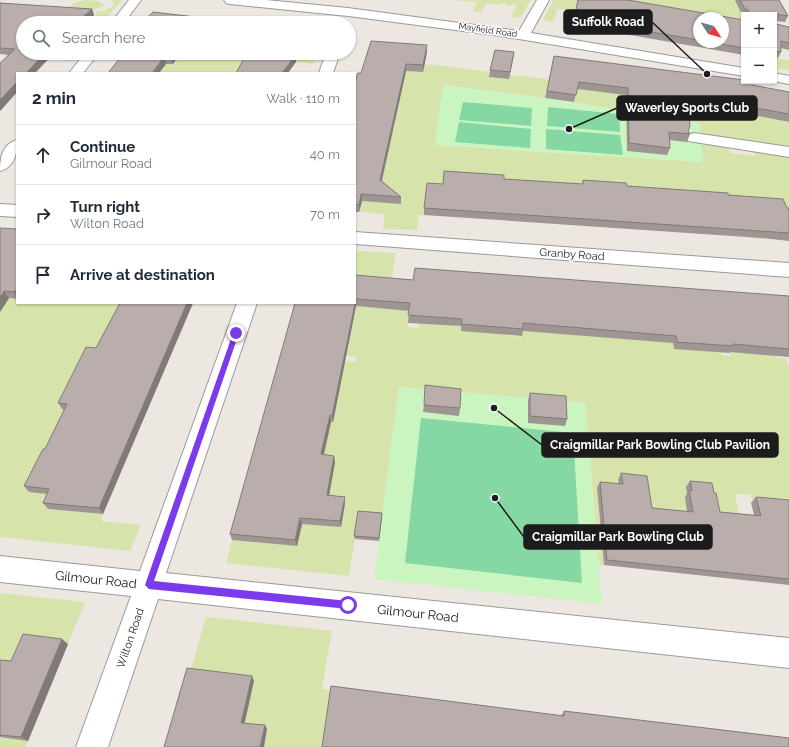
<!DOCTYPE html>
<html lang="en">
<head>
<meta charset="utf-8">
<style>
  body { margin:0; font-family:Raleway,sans-serif; background:#f6f6f7; color:#1f2937 }
  .controls { position:absolute; right:12px; top:12px; display:grid; overflow:hidden; border-radius:0px; box-shadow:0 1px 3px #0004 }
  .controls button { width:36px; height:36px; display:grid; place-items:center; padding:0; border:0; border-bottom:1px solid #e0e1e3; background:#fff; color:#1f2937; font:20px sans-serif }
  .compass { position:absolute; left:693px; top:12px; width:36px; height:36px; border-radius:50%; background:#fff; box-shadow:0 1px 3px #0004; rotate:126deg }
  .stop { position:absolute; width:12px; height:12px; margin:-9px; border:3px solid #7c3aed; border-radius:50%; background:#fff }
  .stop.end { background:#7c3aed; border-color:#fff; box-shadow:0 1px 4px #0008 }
  .list { margin:0; padding:0; list-style:none }
  h2 { display:flex; justify-content:space-between; align-items:center; height:52px; margin:0; padding:0 16px; font-size:17px }
  h2 small { font-size:13px; font-weight:400; color:#747a83 }
  .list li { display:grid; grid-template-columns:26px 1fr auto; gap:12px; align-items:center; box-sizing:border-box; height:60px; padding:0 16px; border-top:1px solid #e0e1e3 }
  .list b { display:block; font-size:15px; white-space:nowrap }
  .list p { margin:0; font-size:13px; white-space:nowrap; color:#747a83 }
  .list em { font-size:13px; font-style:normal; color:#747a83 }
  .icon { flex:none; width:22px; height:22px; fill:none; stroke:currentColor; stroke-width:2; stroke-linecap:round; stroke-linejoin:round }
  .map { position:relative; flex:none; width:789px; height:747px; overflow:hidden }
  .search { position:absolute; background:#fff; box-shadow:0 1px 3px #0004; left:16px; top:16px; width:340px; height:44px; display:flex; align-items:center; gap:10px; box-sizing:border-box; padding:0 14px; border-radius:22px; color:#747a83; font-size:15px }
  .panel { position:absolute; background:#fff; box-shadow:0 1px 3px #0004; left:16px; top:72px; width:340px; height:232px; border-radius:0px }
  .map>svg:first-child { display:block }
</style>
</head>
<body>
<div class="map">
<svg width="789" height="747" viewBox="0 0 789 747">
  <rect width="100%" height="100%" fill="#ede7e2"/>
  <g fill="#d6e4ab">
    <path d="M85 0 98 1 104 5C96 12 79 12 71 6L74 3Z"/>
    <path d="M111 0H122L102 23H90L97 15 95 12C102 11 111 10 114 3Z"/>
    <polygon points="452,0 531,0 520,18 511,17 516,5 511,5 510,6 507,6 507,4 502,3 501,5 487,3 481,12 473,11 477,2"/>
    <polygon points="553,0 752,0 744,15 744,19 645,3 624,34 611,32 614,25 580,13 558,9 552,22 543,20"/>
    <polygon points="54,53 77,53 70,61 48,59"/>
    <polygon points="161,53 318,53 313,64 283,60 244,73 117,73 154,63 173,64 174,63"/>
    <polygon points="774,58 789,60 789,70 774,68"/>
    <polygon points="401,64 437,65 490,72 489,77 509,79 510,75 549,79 545,98 443,85 435,145 702,162 701,143 728,147 730,153 755,156 754,150 789,155 789,216 752,213 761,239 751,238 742,212 442,188 424,215 419,215 417,230 383,229 385,214 359,212 362,200 355,127 394,130 395,125 384,124"/>
    <polygon points="581,67 705,106 760,110 760,117 767,118 768,112 781,121 788,122 789,116 789,148 701,134 574,102"/>
    <polygon points="355,251 396,253 391,285 410,311 408,327 419,328 420,312 451,325 461,326 461,331 504,329 504,335 521,337 521,331 524,331 719,346 722,355 730,356 729,351 773,351 776,358 786,358 789,367 789,506 753,503 751,495 735,494 741,524 687,497 688,514 645,514 618,480 620,490 597,488 604,565 599,565 585,403 399,387 382,516 359,515 349,576 226,563 232,540 297,546 302,524 326,501 310,460 318,421 333,422 331,364 345,365 345,361 355,362 356,357 347,356 349,345 335,344 342,315 355,316 356,307 355,303"/>
    <polygon points="0,298 17,299 17,303 127,303 139,322 184,326 182,330 62,398 58,407 72,409 38,474 29,473 23,487 31,488 49,495 49,509 103,514 101,521 141,525 130,551 0,537"/>
    <polygon points="0,593 85,602 68,644 30,639 0,674"/>
    <polygon points="206,617 332,631 322,689 332,690 324,747 264,747 267,729 244,726 190,673"/>
    <polygon points="0,737 28,741 26,747 0,747"/>
  </g>
  <g fill="#caf5c1">
    <polygon points="443,85 574,102 700,124 703,162 435,145"/>
    <polygon points="399,387 585,403 602,604 374,579"/>
  </g>
  <g fill="#85d7a3">
    <polygon points="463,102 532,108 531,126 459,120"/>
    <polygon points="548,107 619,114 620,132 547,126"/>
    <polygon points="459,122 531,129 530,148 455,142"/>
    <polygon points="546,129 620,135 623,155 546,149"/>
    <polygon points="421,418 573,433 582,583 405,563"/>
  </g>
  <g fill="none" stroke-linecap="round" stroke-linejoin="round">
    <defs>
      <g id="minor">
        <polygon points="129,0 141,0 124,23 111,23"/>
        <polygon points="224,0 266,0 348,8 519,31 537,0 549,0 531,33 744,68 744,76 494,35 348,16 230,4 226,3"/>
        <polygon points="85,53 99,53 83,73 69,73"/>
        <polygon points="326,53 340,53 333,73 319,73"/>
        <polygon points="774,73 789,76 789,84 773,81"/>
        <polygon points="694,133 789,147 789,157 688,141 686,138 688,135"/>
        <path d="M17 140C17 153 15 167 0 171 0 158 2 144 17 140Z"/>
        <polygon points="0,204 17,205 17,217 0,216"/>
        <polygon points="355,232 789,263 789,277 355,244"/>
        <polygon points="237,303 257,303 166,573 789,638 789,668 158,599 108,747 76,747 131,596 0,582 0,556 140,571"/>
      </g>
    </defs>
    <use href="#minor" stroke="#999" stroke-width="2"/>
    <use href="#minor" fill="#fff" fill-rule="evenodd"/>
  </g>
  <g fill="#9f9694" fill-rule="evenodd">
    <path d="M578 0 744 20V55L573 25ZM699 18 723 42H699Z"/>
    <polygon points="735,0 779,0 788,16 785,22 776,21 776,24 789,27 789,50 781,48 781,52 778,58 774,58 774,15 742,15"/>
    <polygon points="0,3 92,9 94,15 86,23 23,23 23,53 54,53 35,73 17,73 17,92 0,111 8,55 0,54"/>
    <polygon points="427,45 427,52 423,72 406,71 382,181 401,197 401,204 362,201 359,212 355,212 355,81 361,73"/>
    <polygon points="514,52 509,79 489,77 490,70"/>
    <polygon points="124,53 180,53 173,64 166,64 159,73 108,73"/>
    <polygon points="554,56 752,85 789,92 789,122 705,106 704,109 688,106 688,132 690,134 687,142 669,140 670,148 667,155 627,151 626,95 577,89 574,102 545,98"/>
    <polygon points="504,179 582,184 583,180 627,186 728,195 789,208 789,241 761,238 424,215 424,208 443,184"/>
    <polygon points="17,229 17,299 9,298 0,312"/>
    <polygon points="355,275 413,280 789,296 789,357 730,352 730,353 674,349 673,343 523,331 522,336 461,331 461,326 408,323 409,311 356,306 333,422 331,422 324,455 335,462 329,495 345,503 341,527 302,524 297,546 232,540 230,534"/>
    <polygon points="120,303 193,303 103,514 48,509 43,503 47,494 29,492 24,486 45,449 64,410 62,409 58,403 96,348"/>
    <polygon points="530,393 567,419 565,426 528,423 528,400"/>
    <polygon points="424,405 460,408 459,416 423,412"/>
    <polygon points="621,473 652,508 687,512 685,497 687,493 686,487 690,481 714,493 720,512 754,515 751,503 756,497 789,500 789,585 604,565 597,488 600,482 619,484 618,480"/>
    <polygon points="382,516 379,541 355,539 354,536"/>
    <polygon points="68,644 28,741 0,737 0,660 11,661"/>
    <polygon points="564,711 789,738 561,716"/>
  </g>
  <g fill="#827a78">
    <polygon points="92,9 94,15 86,23 76,23"/>
    <polygon points="427,45 427,52 423,72 423,65"/>
    <polygon points="514,52 513,59 509,79 510,72"/>
    <polygon points="45,53 54,53 35,73 26,73"/>
    <polygon points="174,53 180,53 173,64 171,57"/>
    <polygon points="294,53 299,53 296,58 296,62 288,73 282,73"/>
    <polygon points="164,57 166,64 159,73 152,73"/>
    <polygon points="406,64 406,71 380,187 380,180"/>
    <polygon points="17,82 17,92 0,111 0,100"/>
    <polygon points="361,194 362,201 359,212 359,205"/>
    <polygon points="17,290 17,297 14,292"/>
    <polygon points="4,291 9,298 0,312 0,298"/>
    <polygon points="356,299 356,306 333,422 332,416"/>
    <polygon points="187,303 193,303 103,514 99,508"/>
    <polygon points="330,415 331,422 322,461 321,454"/>
    <polygon points="334,456 335,462 328,501 327,495"/>
    <polygon points="345,497 345,503 341,527 340,521"/>
    <polygon points="382,513 382,516 379,541 379,538"/>
    <polygon points="300,518 302,524 297,546 295,540"/>
    <polygon points="62,639 68,644 28,741 21,737"/>
    <polygon points="252,676 254,681 244,726 241,723"/>
    <polygon points="265,725 267,729 264,747 260,747"/>
  </g>
  <g fill="#b9aeac" stroke="#827a78">
    <polygon points="578,0 628,0 744,20 744,48 710,42 723,42 723,18 699,18 699,40 574,19"/>
    <polygon points="740,0 779,0 788,16 776,14 776,24 789,27 789,43 781,41 781,52 774,51 774,15 749,15 748,10 745,9"/>
    <polygon points="0,3 92,9 76,23 23,23 23,53 45,53 26,73 17,73 17,82 0,100 0,63 15,49 0,48"/>
    <polygon points="153,12 247,23 141,23"/>
    <polygon points="371,41 427,45 423,65 406,64 380,180 401,197 361,194 359,205 355,204 355,81 358,73 361,73"/>
    <polygon points="495,50 514,52 510,72 490,70"/>
    <polygon points="124,53 174,53 171,57 164,57 152,73 108,73"/>
    <polygon points="247,53 294,53 292,55 296,55 282,73 236,73"/>
    <polygon points="554,56 744,80 744,81 753,81 752,85 789,92 789,114 707,99 707,101 687,98 690,126 688,131 690,134 669,132 670,148 629,143 628,88 579,82 576,95 547,91"/>
    <polygon points="444,171 504,175 504,179 583,184 583,180 626,183 627,186 728,193 728,195 783,199 787,208 789,208 789,233 424,208 427,183 443,184"/>
    <polygon points="0,228 17,229 17,290 14,292 4,291 0,298"/>
    <polygon points="415,268 789,296 789,349 733,344 734,346 677,342 676,336 523,323 523,329 461,324 462,319 408,315 410,303 356,299 332,416 330,415 321,454 334,456 327,495 345,497 340,521 300,518 295,540 230,534 295,303 355,303 355,275 413,280"/>
    <polygon points="120,303 187,303 99,508 43,503 49,489 24,486 43,449 45,449 67,404 58,403 86,347 96,348"/>
    <polygon points="425,385 461,389 460,408 424,405"/>
    <polygon points="530,393 566,396 567,419 530,416"/>
    <polygon points="621,473 647,476 652,508 693,512 689,490 692,491 690,481 712,483 714,493 716,493 720,512 761,516 756,497 789,500 789,579 607,560 600,482 623,484"/>
    <polygon points="358,511 382,513 379,538 354,536"/>
    <polygon points="23,634 62,639 21,737 0,735 0,660 11,661"/>
    <polygon points="187,668 252,676 241,723 265,725 260,747 164,747"/>
    <polygon points="331,686 564,716 564,711 789,738 789,747 322,747"/>
  </g>
  <polygon fill="#7c3aed" points="236,330 239,333 154,581 348,601 351,602 352,605 351,608 348,609 149,589 145,585 233,333"/>
  <g text-anchor="middle" stroke-width="3.5" stroke-linejoin="round" paint-order="stroke">
    <g font-size="9" fill="#1c1c1c" stroke="#fff">
      <text transform="translate(488 30) rotate(8)" y="3">Mayfield Road</text>
    </g>
    <g font-size="11" fill="#1c1c1c" stroke="#fff">
      <text transform="translate(572 254) rotate(4)" y="4">Granby Road</text>
      <text transform="translate(130 638) rotate(-71)" y="4">Wilton Road</text>
    </g>
    <g font-size="13" fill="#1c1c1c" stroke="#fff">
      <text transform="translate(96 579) rotate(6)" y="5">Gilmour Road</text>
      <text transform="translate(418 613) rotate(6)" y="5">Gilmour Road</text>
    </g>
  </g>
  <path fill="none" stroke="#1c1c1c" stroke-width="1.5" d="M707 74L652 22M569 129L617 108M494 408L542 445M495 498L524 537"/>
  <g fill="#1c1c1c" stroke="#fff" stroke-width="1.5">
    <circle cx="707" cy="74" r="4"/>
    <circle cx="569" cy="129" r="4"/>
    <circle cx="494" cy="408" r="4"/>
    <circle cx="495" cy="498" r="4"/>
  </g>
  <g fill="#1c1c1c" stroke="#1c1c1c" stroke-width="1.5">
    <rect x="564" y="10" width="88" height="24" rx="4"/>
    <rect x="617" y="96" width="140" height="24" rx="4"/>
    <rect x="542" y="433" width="236" height="24" rx="4"/>
    <rect x="524" y="525" width="188" height="24" rx="4"/>
  </g>
  <g font-size="12" text-anchor="middle" font-weight="bold" fill="#fff">
    <text x="608" y="26">Suffolk Road</text>
    <text x="687" y="112">Waverley Sports Club</text>
    <text x="660" y="449">Craigmillar Park Bowling Club Pavilion</text>
    <text x="618" y="541">Craigmillar Park Bowling Club</text>
  </g>
</svg>
<div class="controls">
<button>+</button>
<button>−</button>
</div>
<svg class="compass" viewBox="-18 -18 36 36"><path d="M0-13l5 13h-10z" fill="#e53935"/><path d="M0 13l5-13h-10z" fill="#747a83"/></svg>
<div class="stop" style="left:348px;top:605px"></div>
<div class="stop end" style="left:236px;top:333px"></div>
<div class="search"><svg class="icon" aria-label="search" viewBox="0 0 24 24"><circle cx="10" cy="10" r="6"/><path d="M15 15l6 6"/></svg>Search here</div>
<section class="panel">
<h2>2 min<small>Walk · 110 m</small></h2>
<ul class="list">
<li><svg class="icon" aria-label="ahead" viewBox="0 0 24 24"><path d="M12 20V5M6 11l6-6 6 6"/></svg><div><b>Continue</b><p>Gilmour Road</p></div><em>40 m</em></li>
<li><svg class="icon" aria-label="right" viewBox="0 0 24 24"><path d="M7 20v-9h11M14 6l5 5-5 5"/></svg><div><b>Turn right</b><p>Wilton Road</p></div><em>70 m</em></li>
<li><svg class="icon" aria-label="arrive" viewBox="0 0 24 24"><path d="M6 21V4h12l-3 4 3 4H6"/></svg><div><b>Arrive at destination</b></div></li>
</ul>
</section>
</div>
</body>
</html>
